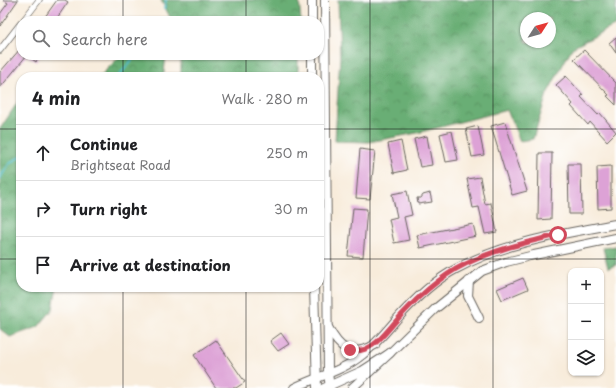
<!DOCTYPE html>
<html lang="en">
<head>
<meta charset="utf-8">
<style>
  body { margin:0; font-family:"Playpen Sans",sans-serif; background:#f6f6f6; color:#202124 }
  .controls { position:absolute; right:12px; bottom:12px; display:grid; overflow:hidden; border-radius:8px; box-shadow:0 1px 3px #0004 }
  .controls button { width:36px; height:36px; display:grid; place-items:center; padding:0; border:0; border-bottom:1px solid #e0e0e0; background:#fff; color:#202124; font:20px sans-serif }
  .compass { position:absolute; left:520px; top:12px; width:36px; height:36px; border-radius:50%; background:#fff; box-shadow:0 1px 3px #0004; rotate:54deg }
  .stop { position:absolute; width:12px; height:12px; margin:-9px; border:3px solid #d1495b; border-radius:50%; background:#fff }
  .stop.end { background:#d1495b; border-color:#fff; box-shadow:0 1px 4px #0008 }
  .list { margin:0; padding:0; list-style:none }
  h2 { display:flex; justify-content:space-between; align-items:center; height:52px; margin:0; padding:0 16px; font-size:17px }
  h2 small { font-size:13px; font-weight:400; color:#757577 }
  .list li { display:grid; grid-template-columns:26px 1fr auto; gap:12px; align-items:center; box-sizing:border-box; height:56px; padding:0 16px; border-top:1px solid #e0e0e0 }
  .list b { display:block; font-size:15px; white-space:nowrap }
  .list p { margin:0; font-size:13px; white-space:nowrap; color:#757577 }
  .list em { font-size:13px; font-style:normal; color:#757577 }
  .icon { flex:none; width:22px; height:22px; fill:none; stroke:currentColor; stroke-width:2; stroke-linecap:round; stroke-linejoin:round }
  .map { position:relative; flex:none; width:616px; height:388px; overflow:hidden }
  .search { position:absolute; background:#fff; box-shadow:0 1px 3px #0004; left:16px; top:16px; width:308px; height:44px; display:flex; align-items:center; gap:10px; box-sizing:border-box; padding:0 14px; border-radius:16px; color:#757577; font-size:15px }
  .panel { position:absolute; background:#fff; box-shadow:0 1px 3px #0004; left:16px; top:72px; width:308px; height:220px; border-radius:16px }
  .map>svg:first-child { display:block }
</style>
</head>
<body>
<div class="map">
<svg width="616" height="388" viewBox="0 0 616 388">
  <defs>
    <pattern id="forest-crowns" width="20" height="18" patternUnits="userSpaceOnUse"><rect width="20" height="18" fill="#69ae74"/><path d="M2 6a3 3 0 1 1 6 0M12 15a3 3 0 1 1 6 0" fill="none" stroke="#568d5e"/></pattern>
  </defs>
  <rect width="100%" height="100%" fill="#fff"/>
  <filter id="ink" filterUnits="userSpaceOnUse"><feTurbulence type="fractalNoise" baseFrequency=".025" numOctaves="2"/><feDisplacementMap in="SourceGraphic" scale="8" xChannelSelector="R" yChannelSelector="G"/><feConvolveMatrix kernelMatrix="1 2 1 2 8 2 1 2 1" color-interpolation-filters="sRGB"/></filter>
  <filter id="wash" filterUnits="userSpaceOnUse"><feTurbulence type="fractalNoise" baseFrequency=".012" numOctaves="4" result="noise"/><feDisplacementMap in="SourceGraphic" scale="16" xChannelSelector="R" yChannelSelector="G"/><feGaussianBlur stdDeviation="0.9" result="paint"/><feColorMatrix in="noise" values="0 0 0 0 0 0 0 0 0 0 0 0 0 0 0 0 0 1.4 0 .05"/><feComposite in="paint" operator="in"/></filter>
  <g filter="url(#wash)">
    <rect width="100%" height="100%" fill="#f8ecdb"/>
    <g fill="url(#forest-crowns)" stroke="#426548" fill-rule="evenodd">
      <polygon points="161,0 299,0 301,21 172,21"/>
      <path d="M338 0H616V25L572 48 547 94 533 139 520 141 507 110 417 133 369 142 335 141 340 56ZM526 18H550V42H526Z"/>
      <polygon points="121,55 166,55 164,73 162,77 99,77"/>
      <polygon points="181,55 298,55 298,77 179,77 181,74"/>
      <polygon points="21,97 21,287 57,287 53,309 38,327 10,337 0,329 0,129"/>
      <polygon points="616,246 616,265 608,268 603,248"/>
    </g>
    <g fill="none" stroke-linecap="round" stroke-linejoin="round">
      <g stroke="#52becb" stroke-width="2">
        <polyline points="164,9 166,0"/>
        <polyline points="118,77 136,55"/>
        <polyline points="0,178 9,164 21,156"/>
      </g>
    </g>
    <g id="blocks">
      <g fill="#dda2d6">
        <polygon points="3,0 18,0 0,26 0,14 8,3"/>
        <polygon points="57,0 65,0 68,2 55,21 42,21"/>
        <polygon points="616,37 616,53 609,43"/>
        <polygon points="21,48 21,55 40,55 36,62 27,55 0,88 0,72"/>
        <polygon points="584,50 616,83 616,105 607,96 609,95 574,59"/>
        <polygon points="566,76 583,95 581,97 598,115 600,113 616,132 607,141 590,122 588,125 571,106 573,104 556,85"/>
        <polygon points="505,122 527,191 512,195 491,126"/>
        <polygon points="478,126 484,155 472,157 466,129"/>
        <polygon points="452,131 458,160 446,162 440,134"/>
        <polygon points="427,136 432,165 420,167 414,139"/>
        <polygon points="401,141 407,170 394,173 388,144"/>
        <polygon points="360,149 375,151 370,199 356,198"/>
        <polygon points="539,153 552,153 551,219 538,220"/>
        <polygon points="568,164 581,164 582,214 569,214"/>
        <polygon points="611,166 611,208 598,209 597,167"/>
        <polygon points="480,177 485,204 491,203 497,232 485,234 479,207 473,208 467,179"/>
        <polygon points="407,191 412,215 404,217 409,240 394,243 389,219 397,217 392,194"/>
        <polygon points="430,193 432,202 418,204 417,198 421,198 423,195"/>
        <polygon points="353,208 367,209 363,257 348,256"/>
        <polygon points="473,224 476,236 420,248 417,235"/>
        <polygon points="523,278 528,289 502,300 497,289"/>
        <polygon points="281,333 289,344 278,351 270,341"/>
        <polygon points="216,340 245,382 236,388 216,388 194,355"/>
      </g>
    </g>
  </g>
  <g filter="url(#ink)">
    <use href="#blocks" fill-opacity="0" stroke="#69655f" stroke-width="1"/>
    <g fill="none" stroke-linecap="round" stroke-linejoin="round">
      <defs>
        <g id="street">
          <polyline points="23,21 39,0"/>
          <polyline points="0,50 21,23"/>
        </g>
        <g id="secondary">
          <polyline points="469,281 468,296 479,318"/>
          <path d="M294 388C316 377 343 371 362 355 375 345 385 333 396 320 413 301 433 281 456 269 505 242 562 234 616 224"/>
          <polyline points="324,388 362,371 390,353 435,309 482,271 506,262 534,255 616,238"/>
        </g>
        <g id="primary">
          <polyline points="325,0 328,373 330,388"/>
          <polyline points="312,21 312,0"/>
          <polyline points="312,55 312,77"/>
          <polyline points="314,287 317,388"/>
          <path d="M328 327C340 350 350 357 375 345"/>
          <polyline points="352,388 390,353"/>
        </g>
      </defs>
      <use href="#street" stroke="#69655f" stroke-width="7"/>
      <use href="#secondary" stroke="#69655f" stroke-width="10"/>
      <use href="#primary" stroke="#69655f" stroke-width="10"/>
      <use href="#street" stroke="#fff" stroke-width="5.5"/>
      <use href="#secondary" stroke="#fff" stroke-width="8"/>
      <use href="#primary" stroke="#fff" stroke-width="8"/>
    </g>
  </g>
  <g fill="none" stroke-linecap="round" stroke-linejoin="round" filter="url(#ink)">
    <path stroke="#d1495b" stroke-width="5" d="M350 350C371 355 384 334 396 321 403 313 410 306 417 299 429 288 442 277 456 269 488 251 523 243 558 235"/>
  </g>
  <path fill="none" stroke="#1c1c1c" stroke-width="1" stroke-opacity="0.55" d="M123 0V21M246 0V21M370 0V388M493 0V388M123 55V77M246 55V77M0 129H21M319 129H616M0 259H21M319 259H616M123 287V388M246 287V388"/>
</svg>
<div class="controls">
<button>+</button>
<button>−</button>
<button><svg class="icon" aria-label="layers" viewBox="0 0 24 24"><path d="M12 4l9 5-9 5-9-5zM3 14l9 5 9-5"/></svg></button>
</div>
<svg class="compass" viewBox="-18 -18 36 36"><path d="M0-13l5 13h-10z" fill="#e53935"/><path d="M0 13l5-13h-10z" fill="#757577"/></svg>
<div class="stop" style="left:558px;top:235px"></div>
<div class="stop end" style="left:350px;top:350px"></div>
<div class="search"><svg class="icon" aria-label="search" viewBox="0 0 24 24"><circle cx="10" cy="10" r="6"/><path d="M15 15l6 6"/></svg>Search here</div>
<section class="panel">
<h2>4 min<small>Walk · 280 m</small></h2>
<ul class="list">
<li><svg class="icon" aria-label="ahead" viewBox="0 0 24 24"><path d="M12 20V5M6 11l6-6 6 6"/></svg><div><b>Continue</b><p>Brightseat Road</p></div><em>250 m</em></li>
<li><svg class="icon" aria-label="right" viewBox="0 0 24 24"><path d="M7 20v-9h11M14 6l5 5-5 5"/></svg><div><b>Turn right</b></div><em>30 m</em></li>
<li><svg class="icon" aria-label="arrive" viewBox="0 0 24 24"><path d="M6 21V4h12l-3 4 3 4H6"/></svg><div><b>Arrive at destination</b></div></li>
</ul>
</section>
</div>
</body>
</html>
